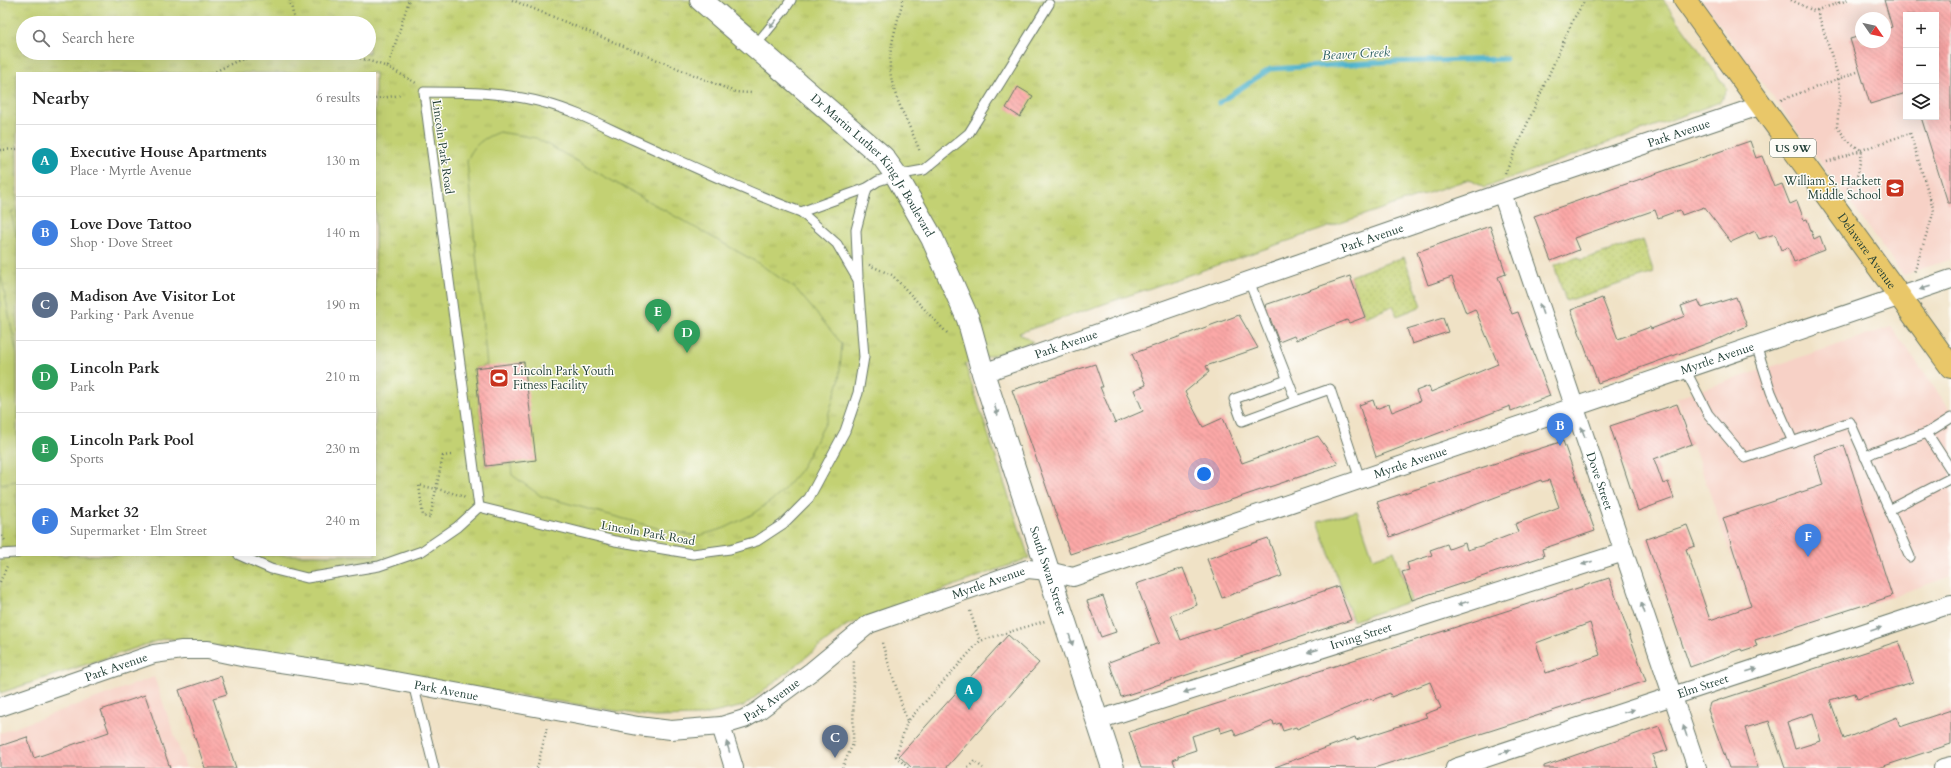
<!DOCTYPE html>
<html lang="en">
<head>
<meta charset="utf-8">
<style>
  body { margin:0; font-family:Cardo,serif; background:#f6f6f6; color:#222 }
  .controls { position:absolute; right:12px; top:12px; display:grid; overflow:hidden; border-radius:0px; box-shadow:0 4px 16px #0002 }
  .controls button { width:36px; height:36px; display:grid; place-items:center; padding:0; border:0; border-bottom:1px solid #e0e0e0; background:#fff; color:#222; font:20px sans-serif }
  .compass { position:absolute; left:1855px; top:12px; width:36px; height:36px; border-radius:50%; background:#fff; box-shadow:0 4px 16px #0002; rotate:124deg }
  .you { position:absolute; left:1204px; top:474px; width:14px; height:14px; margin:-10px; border:3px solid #fff; border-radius:50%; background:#1a73e8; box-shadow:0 0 0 6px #1a73e833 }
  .badge { display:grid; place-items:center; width:26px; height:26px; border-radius:50%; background:#2563eb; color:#fff; font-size:13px; font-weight:700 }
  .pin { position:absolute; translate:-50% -33px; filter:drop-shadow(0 1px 2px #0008) }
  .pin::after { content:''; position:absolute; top:21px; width:14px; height:12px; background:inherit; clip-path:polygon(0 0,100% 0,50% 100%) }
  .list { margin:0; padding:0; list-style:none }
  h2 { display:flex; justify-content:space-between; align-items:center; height:52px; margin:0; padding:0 16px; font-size:17px }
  h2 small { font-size:13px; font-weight:400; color:#767676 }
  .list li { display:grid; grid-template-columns:26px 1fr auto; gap:12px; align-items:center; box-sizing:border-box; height:72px; padding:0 16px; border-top:1px solid #e0e0e0 }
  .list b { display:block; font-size:15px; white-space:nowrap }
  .list p { margin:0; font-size:13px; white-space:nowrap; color:#767676 }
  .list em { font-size:13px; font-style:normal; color:#767676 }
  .icon { flex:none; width:22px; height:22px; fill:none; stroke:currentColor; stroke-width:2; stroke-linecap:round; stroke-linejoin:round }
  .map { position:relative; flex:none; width:1951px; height:768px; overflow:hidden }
  .search { position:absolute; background:#fff; box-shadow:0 4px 16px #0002; left:16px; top:16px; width:360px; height:44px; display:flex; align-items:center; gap:10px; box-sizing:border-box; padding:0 14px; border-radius:22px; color:#767676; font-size:15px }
  .panel { position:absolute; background:#fff; box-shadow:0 4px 16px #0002; left:16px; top:72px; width:360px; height:484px; border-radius:0px }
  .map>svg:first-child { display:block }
</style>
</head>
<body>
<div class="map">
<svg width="1951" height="768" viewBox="0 0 1951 768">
  <defs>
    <pattern id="grass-dots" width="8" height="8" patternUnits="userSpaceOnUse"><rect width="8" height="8" fill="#c3d173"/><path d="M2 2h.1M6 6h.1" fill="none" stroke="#a7b464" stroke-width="1.8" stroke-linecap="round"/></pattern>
    <pattern id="park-tufts" width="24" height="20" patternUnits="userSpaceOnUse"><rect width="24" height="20" fill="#c3d173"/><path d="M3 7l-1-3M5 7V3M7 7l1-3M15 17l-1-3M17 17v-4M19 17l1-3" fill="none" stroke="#a7b464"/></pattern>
    <pattern id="building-back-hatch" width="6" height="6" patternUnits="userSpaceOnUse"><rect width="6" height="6" fill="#fca8a7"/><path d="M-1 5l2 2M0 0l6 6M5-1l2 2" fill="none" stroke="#cb8a89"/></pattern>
  </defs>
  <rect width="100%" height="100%" fill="#fdfcf7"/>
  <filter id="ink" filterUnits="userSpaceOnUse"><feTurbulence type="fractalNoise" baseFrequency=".025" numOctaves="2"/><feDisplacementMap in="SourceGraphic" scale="8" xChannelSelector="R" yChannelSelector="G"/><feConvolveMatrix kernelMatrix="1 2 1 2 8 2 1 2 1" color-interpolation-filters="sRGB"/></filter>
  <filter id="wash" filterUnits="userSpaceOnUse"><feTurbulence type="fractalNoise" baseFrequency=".012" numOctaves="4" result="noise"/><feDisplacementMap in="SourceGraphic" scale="16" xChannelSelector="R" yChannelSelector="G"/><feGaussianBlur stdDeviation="0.9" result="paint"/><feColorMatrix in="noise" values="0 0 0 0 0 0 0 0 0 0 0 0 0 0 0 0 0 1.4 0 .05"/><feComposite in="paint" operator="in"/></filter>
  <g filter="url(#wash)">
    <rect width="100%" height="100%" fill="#f0e2c6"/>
    <g fill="#f7d1c6" fill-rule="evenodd">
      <path d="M1702 0H1951V259L1903 275ZM1906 15H1936V117H1906ZM1861 18H1885V42H1861Z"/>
      <polygon points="1891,327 1951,411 1951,576 1761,642 1677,398"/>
      <polygon points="154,677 186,768 0,768 0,733"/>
    </g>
    <g fill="url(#grass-dots)" stroke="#718754">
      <polygon points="1643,240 1654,273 1566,301 1554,265 1579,257 1581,260"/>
      <polygon points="1404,257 1422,306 1397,316 1393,306 1365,317 1350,276"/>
    </g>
    <path fill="url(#park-tufts)" stroke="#718754" fill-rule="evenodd" d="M0 0H1663L1727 89 1720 102 1484 188 1469 179 1019 333 1033 342 965 364 1029 558 847 625 744 706 699 716 654 717 166 638 0 693ZM23 23H369V53H23ZM17 73H375V555H17Z"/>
    <g fill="#c3d173" stroke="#718754">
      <path d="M499 132 536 138 758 263 796 289 842 344 839 381 826 422 799 472 778 496 751 515 725 528 698 536 664 530 541 496 512 475 511 463 486 466 475 368 487 366 467 161C473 145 483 138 499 132Z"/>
      <polygon points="17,211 17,239 11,212"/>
      <polygon points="0,270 17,355 17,481 0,484"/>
      <polygon points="1357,511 1373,558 1394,551 1411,601 1353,621 1318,522"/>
    </g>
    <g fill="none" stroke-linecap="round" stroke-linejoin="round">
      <polyline stroke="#4db2cc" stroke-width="5" points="1219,103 1270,69 1383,62 1506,59"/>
    </g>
    <g id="blocks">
      <g fill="url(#building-back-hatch)" fill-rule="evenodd">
        <polygon points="1884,0 1951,0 1951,203 1948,203 1921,117 1936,117 1936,15 1906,15 1906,93 1870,104 1850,39 1861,36 1861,42 1885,42 1885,29 1892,27"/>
        <polygon points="1018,87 1033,96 1020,117 1006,108"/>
        <polygon points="1750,141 1756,158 1762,156 1774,187 1782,184 1790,204 1797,201 1804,220 1807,219 1814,239 1820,236 1825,250 1794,262 1788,247 1781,250 1775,234 1759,239 1755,231 1731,242 1704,207 1682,215 1680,210 1658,218 1655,210 1574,238 1579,250 1551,261 1534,216"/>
        <polygon points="1490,226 1506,274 1498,277 1512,314 1518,312 1550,396 1511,411 1510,406 1376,457 1359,405 1373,400 1376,409 1389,404 1392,412 1420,401 1416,391 1429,386 1431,392 1498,364 1475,309 1466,313 1452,277 1428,285 1417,252"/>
        <polygon points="1350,276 1365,317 1349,323 1347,320 1296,340 1294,336 1279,342 1265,305"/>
        <polygon points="1736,297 1747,326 1714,341 1598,383 1571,310 1602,298 1618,339 1650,327 1651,329 1685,316 1681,306 1698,300 1702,308"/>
        <polygon points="1239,315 1258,348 1206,366 1209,372 1185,392 1203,427 1223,418 1242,463 1318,436 1338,464 1070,554 1012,390 1095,364 1103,387 1100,387 1115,423 1143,411 1134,390 1146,385 1132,354"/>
        <polygon points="1443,318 1448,332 1412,344 1407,329"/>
        <polygon points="524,362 536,460 486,466 475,368"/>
        <polygon points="1677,404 1692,444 1654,459 1663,484 1668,482 1674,498 1638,511 1610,426"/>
        <polygon points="1563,441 1595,531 1542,549 1544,556 1412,600 1402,572 1409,570 1407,563 1432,555 1430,550 1447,544 1449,549 1465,543 1467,550 1484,545 1518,532 1515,524 1559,507 1549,480 1542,482 1541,480 1390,537 1377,502"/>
        <polygon points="1844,445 1892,596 1755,640 1757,646 1742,651 1741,649 1690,667 1646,539 1687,525 1695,546 1686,549 1710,620 1751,606 1723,518 1823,485 1814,455"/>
        <polygon points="1268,538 1282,576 1222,598 1207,559"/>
        <polygon points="1183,568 1197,605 1171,615 1181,640 1338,586 1351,620 1121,697 1109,662 1159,643 1136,584"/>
        <path d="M1609 578 1646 681 1374 768 1275 767 1355 737 1356 740 1427 717 1425 714 1441 708 1430 682 1391 697 1390 693 1372 700 1371 698 1297 729 1296 727 1283 731 1280 723 1274 725 1273 721 1236 736 1233 729 1221 733 1220 727 1192 736 1196 750 1178 756V758L1173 760 1176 768H1141L1129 732ZM1590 623 1600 655 1546 673 1536 643Z"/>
        <polygon points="1103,596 1116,632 1101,637 1087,601"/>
        <polygon points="1008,635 1039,663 946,768 912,768 899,756"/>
        <path d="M1899 641 1913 682 1857 699 1855 693 1830 700 1844 739 1897 717 1900 727 1951 710V744L1878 768H1785L1769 721 1745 728 1758 768H1729L1708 710 1710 703ZM1813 713 1821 741 1795 749 1787 722Z"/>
        <polygon points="221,676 227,694 213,698 236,768 205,768 179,690"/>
        <polygon points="145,695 170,768 0,768 0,746 27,737 34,758 109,732 101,710"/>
        <polygon points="1659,726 1668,750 1652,755 1657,768 1544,768 1544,766"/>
      </g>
    </g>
  </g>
  <g filter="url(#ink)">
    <use href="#blocks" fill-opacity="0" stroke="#687767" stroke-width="1"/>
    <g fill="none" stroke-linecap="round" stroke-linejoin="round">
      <defs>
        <g id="service">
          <polyline points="755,46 785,9 791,0"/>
          <polyline points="858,277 856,230 867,188"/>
          <polyline points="1249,281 1296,401 1330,389 1360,479"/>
          <polyline points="1756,345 1771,392 1793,442"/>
          <polyline points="1685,369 1708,414 1745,458 1850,422 1910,557"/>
          <polyline points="1287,380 1234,399 1242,421 1296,401"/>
          <polyline points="1927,433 1951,470"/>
          <polyline points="1865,457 1874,452 1927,433 1951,418"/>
          <path d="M479 507 424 92C465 92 505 92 545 103 576 111 605 127 634 140 690 165 744 191 801 212L867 188 878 181 896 175 924 170 969 133 1049 4"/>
          <polyline points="1889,510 1951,478"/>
          <polyline points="0,554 17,553"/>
          <polyline points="239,555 271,569 307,578 379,566 422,551 457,527 479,507 615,541 693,554 730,549 757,541 783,524 809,498 845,431 858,393 864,357 858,280 837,244 801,212"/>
          <polyline points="413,684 434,768"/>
        </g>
        <g id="minor">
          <path id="s1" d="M1502 193 1697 768"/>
          <path id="s2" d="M983 373 1522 186 1762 105"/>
          <path id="s3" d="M0 707 154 654 182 650H208L246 658 368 676 638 726 671 730 721 726 744 719 758 711 812 671 869 624 1028 569 1048 571 1073 577 1951 279"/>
          <path id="s4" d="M1098 720 1624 552"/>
          <polyline points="721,726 734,768"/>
          <path id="s5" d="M1455 768 1951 604"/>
          <polyline points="1943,768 1951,766"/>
        </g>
        <g id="tertiary">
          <path id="s6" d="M701 0 883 157 896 175 932 238 968 319 983 373 1113 768"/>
        </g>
        <g id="primary">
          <path id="s7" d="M1685 0 1951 367"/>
        </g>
      </defs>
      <use href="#service" stroke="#687767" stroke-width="11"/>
      <use href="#minor" stroke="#687767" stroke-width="20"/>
      <use href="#tertiary" stroke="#687767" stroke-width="24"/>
      <use href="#primary" stroke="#687767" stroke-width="24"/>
      <g stroke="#687767" stroke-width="2.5" stroke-dasharray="1 3" stroke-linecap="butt">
        <polyline points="290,0 295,23"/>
        <polyline points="512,0 735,92 752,93"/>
        <path d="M903 0C899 16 890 45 890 60 888 92 910 123 920 152"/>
        <polyline points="1791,0 1814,11 1839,3 1838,0"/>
        <polyline points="1839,3 1848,0"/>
        <polyline points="1817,10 1839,79 1840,95 1837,127 1847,140 1862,151 1858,174 1847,190"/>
        <polyline points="345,53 388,67 416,83"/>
        <polyline points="388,67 409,0"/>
        <polyline points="212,73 237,61 265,53"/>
        <polyline points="375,99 401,95"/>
        <polyline points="1781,100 1857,72"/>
        <polyline points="0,150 17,149"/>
        <polyline points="1827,162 1910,133 1934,211 1914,273"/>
        <polyline points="1505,174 1573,20 1585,0"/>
        <polyline points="869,265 892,275 949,335"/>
        <path d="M451 455 443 456 430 518 423 516 419 485C434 489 452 491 465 498"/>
        <polyline points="2,536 6,542"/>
        <polyline points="0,582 7,566"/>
        <polyline points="970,611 980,641"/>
        <polyline points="882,643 907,721"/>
        <polyline points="537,768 547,728"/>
        <polyline points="842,768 853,744 854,659"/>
        <polyline points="908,768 896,756 907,722 980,641 1045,621"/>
        <polyline points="968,768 974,761 983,768"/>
      </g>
      <use href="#service" stroke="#fff" stroke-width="9"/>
      <use href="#minor" stroke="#fff" stroke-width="18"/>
      <use href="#tertiary" stroke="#fff" stroke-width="22"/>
      <use href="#primary" stroke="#e9c769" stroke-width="22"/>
    </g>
    <defs><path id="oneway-solid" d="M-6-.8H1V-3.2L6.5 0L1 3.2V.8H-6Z"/></defs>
    <g fill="#8f9e9a">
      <use href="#oneway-solid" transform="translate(773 24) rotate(130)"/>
      <use href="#oneway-solid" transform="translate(1925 288) rotate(162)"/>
      <use href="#oneway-solid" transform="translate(1541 309) rotate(-109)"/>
      <use href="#oneway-solid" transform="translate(996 410) rotate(72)"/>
      <use href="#oneway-solid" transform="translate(1583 432) rotate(-109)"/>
      <use href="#oneway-solid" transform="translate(1587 563) rotate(162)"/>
      <use href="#oneway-solid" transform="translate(1463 603) rotate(162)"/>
      <use href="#oneway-solid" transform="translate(1643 608) rotate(-109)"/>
      <use href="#oneway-solid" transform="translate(1876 629) rotate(-19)"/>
      <use href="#oneway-solid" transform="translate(1071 640) rotate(72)"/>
      <use href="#oneway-solid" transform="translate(1313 651) rotate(162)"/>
      <use href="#oneway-solid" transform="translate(1752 670) rotate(-18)"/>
      <use href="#oneway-solid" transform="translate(1189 691) rotate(162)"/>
      <use href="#oneway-solid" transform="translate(1629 711) rotate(-18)"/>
      <use href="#oneway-solid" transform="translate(1685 731) rotate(-109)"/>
      <use href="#oneway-solid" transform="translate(728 747) rotate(-107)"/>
      <use href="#oneway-solid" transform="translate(1505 752) rotate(-18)"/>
    </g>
  </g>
  <defs>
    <symbol id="school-square" viewBox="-11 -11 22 22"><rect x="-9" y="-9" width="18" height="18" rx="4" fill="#c8321e" stroke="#fdfcf7"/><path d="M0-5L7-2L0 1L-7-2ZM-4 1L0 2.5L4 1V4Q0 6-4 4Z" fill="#fff"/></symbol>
    <symbol id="stadium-square" viewBox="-11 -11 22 22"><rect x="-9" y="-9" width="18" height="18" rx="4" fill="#c8321e" stroke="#fdfcf7"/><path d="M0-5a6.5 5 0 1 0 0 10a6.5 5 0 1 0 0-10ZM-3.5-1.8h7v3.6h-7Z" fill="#fff"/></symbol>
  </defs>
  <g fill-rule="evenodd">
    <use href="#school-square" x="1884" y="177" width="22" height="22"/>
    <use href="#stadium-square" x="488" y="367" width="22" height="22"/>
  </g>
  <g text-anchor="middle" stroke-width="3" stroke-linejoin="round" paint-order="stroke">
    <rect fill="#fdfcf7" stroke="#62766e" stroke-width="1" x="1770" y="139" width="46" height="18" rx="3"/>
    <g font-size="11" font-weight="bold" fill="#1f3d34">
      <text x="1793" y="152">US 9W</text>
    </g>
    <g font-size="12" fill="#1f3d34" stroke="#fdfcf7">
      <text dy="4" stroke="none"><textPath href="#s2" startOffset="736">Park Avenue</textPath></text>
      <text transform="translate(443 147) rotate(82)" y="4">Lincoln Park Road</text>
      <text dy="4" stroke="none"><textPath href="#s6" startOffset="240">Dr Martin Luther King Jr Boulevard</textPath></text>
      <text dy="4" stroke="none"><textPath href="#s2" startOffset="412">Park Avenue</textPath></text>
      <text dy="4" stroke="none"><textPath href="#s7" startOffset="310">Delaware Avenue</textPath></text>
      <text dy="4" stroke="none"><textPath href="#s2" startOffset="88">Park Avenue</textPath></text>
      <text dy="4" stroke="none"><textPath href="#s3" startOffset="1813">Myrtle Avenue</textPath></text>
      <text dy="4" stroke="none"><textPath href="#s3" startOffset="1489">Myrtle Avenue</textPath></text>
      <text dy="4" stroke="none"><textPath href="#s1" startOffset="304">Dove Street</textPath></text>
      <text transform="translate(648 533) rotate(10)" y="4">Lincoln Park Road</text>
      <text dy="4" stroke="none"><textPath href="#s6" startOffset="688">South Swan Street</textPath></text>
      <text dy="4" stroke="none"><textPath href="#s3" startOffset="1045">Myrtle Avenue</textPath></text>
      <text dy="4" stroke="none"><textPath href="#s4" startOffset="276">Irving Street</textPath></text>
      <text dy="4" stroke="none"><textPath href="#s3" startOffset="123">Park Avenue</textPath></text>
      <text dy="4" stroke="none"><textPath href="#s5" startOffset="261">Elm Street</textPath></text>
      <text dy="4" stroke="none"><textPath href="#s3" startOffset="459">Park Avenue</textPath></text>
      <text dy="4" stroke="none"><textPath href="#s3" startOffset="795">Park Avenue</textPath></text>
    </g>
    <g font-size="12" fill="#1f3d34" stroke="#fdfcf7" text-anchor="end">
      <text x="1881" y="185">William S. Hackett<tspan x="1881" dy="14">Middle School</tspan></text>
      <text x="513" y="375" text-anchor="start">Lincoln Park Youth<tspan x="513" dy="14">Fitness Facility</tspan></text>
    </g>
    <g font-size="13" font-style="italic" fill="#2d6062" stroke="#fdfcf7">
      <text transform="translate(1356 53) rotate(-3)" y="5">Beaver Creek</text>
    </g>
  </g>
</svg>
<div class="controls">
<button>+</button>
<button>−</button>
<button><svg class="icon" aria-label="layers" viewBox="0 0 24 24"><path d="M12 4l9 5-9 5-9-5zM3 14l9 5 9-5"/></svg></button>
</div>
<svg class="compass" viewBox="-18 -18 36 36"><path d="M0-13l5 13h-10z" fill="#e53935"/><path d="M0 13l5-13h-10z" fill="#767676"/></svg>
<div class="you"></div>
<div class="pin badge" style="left:969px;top:710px;background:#0f9aa8">A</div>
<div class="pin badge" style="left:1560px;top:446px;background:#3f7fe0">B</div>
<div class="pin badge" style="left:835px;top:758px;background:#5c6f8a">C</div>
<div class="pin badge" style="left:687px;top:353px;background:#2e9e5b">D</div>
<div class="pin badge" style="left:658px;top:332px;background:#2e9e5b">E</div>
<div class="pin badge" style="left:1808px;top:557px;background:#3f7fe0">F</div>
<div class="search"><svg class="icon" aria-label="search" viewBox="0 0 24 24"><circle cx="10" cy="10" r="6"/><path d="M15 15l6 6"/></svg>Search here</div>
<section class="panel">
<h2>Nearby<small>6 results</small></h2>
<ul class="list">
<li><span class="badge" style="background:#0f9aa8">A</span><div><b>Executive House Apartments</b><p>Place · Myrtle Avenue</p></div><em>130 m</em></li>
<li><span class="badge" style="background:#3f7fe0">B</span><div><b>Love Dove Tattoo</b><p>Shop · Dove Street</p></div><em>140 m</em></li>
<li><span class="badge" style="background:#5c6f8a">C</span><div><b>Madison Ave Visitor Lot</b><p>Parking · Park Avenue</p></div><em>190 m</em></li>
<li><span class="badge" style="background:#2e9e5b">D</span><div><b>Lincoln Park</b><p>Park</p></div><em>210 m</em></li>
<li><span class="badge" style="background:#2e9e5b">E</span><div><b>Lincoln Park Pool</b><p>Sports</p></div><em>230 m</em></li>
<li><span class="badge" style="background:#3f7fe0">F</span><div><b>Market 32</b><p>Supermarket · Elm Street</p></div><em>240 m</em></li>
</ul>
</section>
</div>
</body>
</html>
